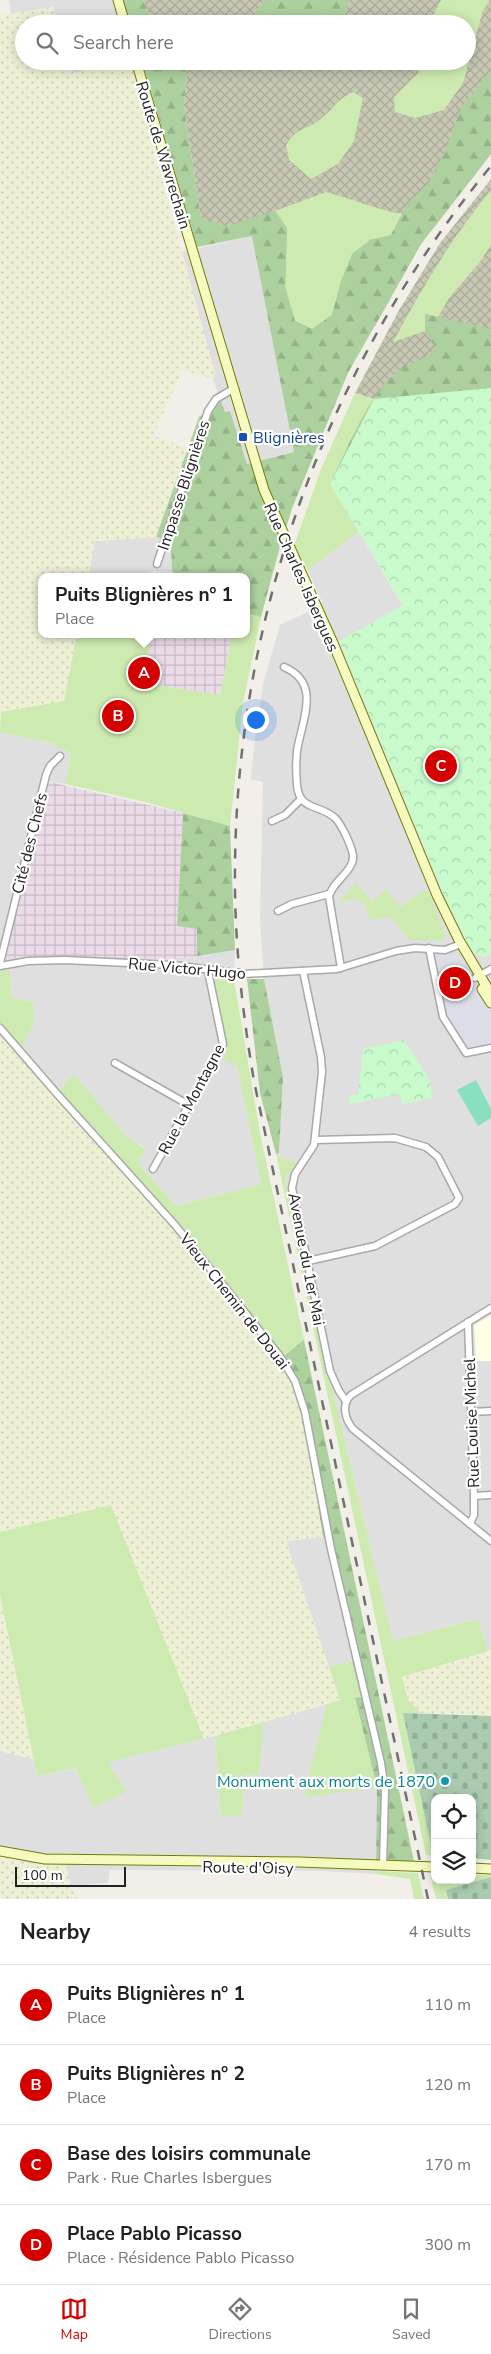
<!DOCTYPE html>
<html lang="en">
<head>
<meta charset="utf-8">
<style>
  body { margin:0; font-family:"Nunito Sans",sans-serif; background:#f6f6f6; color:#202124 }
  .controls { position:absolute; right:15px; bottom:15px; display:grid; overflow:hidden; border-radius:10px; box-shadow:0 2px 12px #0003 }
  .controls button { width:45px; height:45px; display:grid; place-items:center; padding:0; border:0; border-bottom:1px solid #e0e0e0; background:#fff; color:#202124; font:25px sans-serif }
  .scale { position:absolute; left:15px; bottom:12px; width:111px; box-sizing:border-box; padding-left:5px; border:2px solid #222; border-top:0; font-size:14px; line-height:18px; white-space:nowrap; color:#222; -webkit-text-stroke:4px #fff; paint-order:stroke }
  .you { position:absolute; left:255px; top:719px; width:18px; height:18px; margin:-12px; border:4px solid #fff; border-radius:50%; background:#1a73e8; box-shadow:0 0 0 8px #1a73e833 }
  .badge { display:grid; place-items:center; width:32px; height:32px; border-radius:50%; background:#d40000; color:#fff; font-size:16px; font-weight:700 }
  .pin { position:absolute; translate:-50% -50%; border:2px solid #fff; box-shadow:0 1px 5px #0006 }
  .popup { position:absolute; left:38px; top:573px; width:212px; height:65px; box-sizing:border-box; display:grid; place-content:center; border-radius:10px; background:#fff; filter:drop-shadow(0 1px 4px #0005); font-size:16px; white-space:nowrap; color:#757577 }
  .popup b { font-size:19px; color:#202124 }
  .popup::after { content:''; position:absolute; left:50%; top:100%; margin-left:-10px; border:10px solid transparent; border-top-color:#fff }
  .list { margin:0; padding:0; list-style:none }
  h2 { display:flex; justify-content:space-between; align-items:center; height:65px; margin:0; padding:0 20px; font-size:21px }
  h2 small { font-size:16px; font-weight:400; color:#757577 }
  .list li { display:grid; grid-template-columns:32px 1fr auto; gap:15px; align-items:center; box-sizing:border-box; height:80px; padding:0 20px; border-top:1px solid #e0e0e0 }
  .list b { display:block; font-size:19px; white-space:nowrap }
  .list p { margin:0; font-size:16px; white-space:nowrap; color:#757577 }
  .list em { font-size:16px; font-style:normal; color:#757577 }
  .icon { flex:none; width:28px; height:28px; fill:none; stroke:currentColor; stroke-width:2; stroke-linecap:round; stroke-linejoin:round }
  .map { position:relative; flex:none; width:491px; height:1899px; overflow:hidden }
  .search { position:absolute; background:#fff; box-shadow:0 2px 12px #0003; left:15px; right:15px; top:15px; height:55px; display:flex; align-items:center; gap:12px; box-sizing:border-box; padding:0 18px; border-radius:28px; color:#757577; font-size:19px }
  .sheet { height:385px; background:#fff }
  nav { display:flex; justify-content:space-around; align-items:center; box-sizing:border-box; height:70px; border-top:1px solid #e0e0e0; background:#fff; font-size:14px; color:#757577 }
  nav a { display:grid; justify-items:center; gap:2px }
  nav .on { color:#d40000 }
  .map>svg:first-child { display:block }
</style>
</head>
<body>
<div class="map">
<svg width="491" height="1899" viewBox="0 0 491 1899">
  <defs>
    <pattern id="industrial-grid" width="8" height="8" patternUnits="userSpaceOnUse" patternTransform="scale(1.25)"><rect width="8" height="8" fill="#ebdbe8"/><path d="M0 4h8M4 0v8" fill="none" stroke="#c9bcc7"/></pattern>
    <pattern id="construction-cross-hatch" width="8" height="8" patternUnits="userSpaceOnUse" patternTransform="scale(1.25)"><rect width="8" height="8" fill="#c7c7b4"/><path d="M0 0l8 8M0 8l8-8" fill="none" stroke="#abab9a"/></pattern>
    <pattern id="farmland-dots" width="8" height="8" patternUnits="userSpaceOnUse" patternTransform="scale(1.25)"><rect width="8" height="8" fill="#eef0d5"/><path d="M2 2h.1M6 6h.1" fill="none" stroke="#ccceb7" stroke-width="1.8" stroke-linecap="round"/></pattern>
    <pattern id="forest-firs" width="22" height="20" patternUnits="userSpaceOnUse" patternTransform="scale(1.25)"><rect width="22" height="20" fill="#add19e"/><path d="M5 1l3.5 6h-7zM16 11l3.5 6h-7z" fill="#95b388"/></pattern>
    <pattern id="cemetery-stones" width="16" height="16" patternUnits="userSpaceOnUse" patternTransform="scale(1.25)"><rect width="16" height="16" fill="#aacbaf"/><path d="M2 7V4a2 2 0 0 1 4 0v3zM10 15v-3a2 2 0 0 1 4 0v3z" fill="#92ae96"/></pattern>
    <pattern id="park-crowns" width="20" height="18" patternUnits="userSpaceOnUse" patternTransform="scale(1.25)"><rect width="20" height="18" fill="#c8facc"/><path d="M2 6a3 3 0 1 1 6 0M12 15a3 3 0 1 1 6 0" fill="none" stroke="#acd6af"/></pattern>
  </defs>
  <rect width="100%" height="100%" fill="#f2efe9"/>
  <g fill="#e0dfdf">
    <polygon points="9,0 123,0 130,24 58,24 53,7 11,14"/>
    <polygon points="70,61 121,61 73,73"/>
    <polygon points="252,236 294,452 247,464 230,411 225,412 213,379 215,374 182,252"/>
    <polygon points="359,532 403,606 339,641 442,890 465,940 471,950 482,957 491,955 491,1650 488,1651 477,1619 393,1641 332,1387 285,1179 297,1163 280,1158 279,1153 283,1077 264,979 260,919 263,782 251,779 256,729 264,680 280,625 308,612 322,602 308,570"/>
    <polygon points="156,537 172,541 172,572 154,571 127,577 88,577 95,541"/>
    <polygon points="0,733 55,743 54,745 71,753 65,784 46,781 5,959 30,956 178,959 235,950 234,980 213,977 213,986 227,1047 237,1066 261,1184 176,1206 138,1163 145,1148 124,1134 74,1075 54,1095 20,1055 33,1002 12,997 10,970 0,972"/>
    <polygon points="323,1537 330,1538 360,1660 329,1667 286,1541"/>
    <polygon points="327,1704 304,1794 310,1796 377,1787 376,1874 321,1871 110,1870 108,1883 70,1886 66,1866 30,1864 0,1854 0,1751 33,1759 37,1776 107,1762 215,1736 221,1816 242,1814 245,1774 259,1774 264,1722"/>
  </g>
  <g fill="url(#industrial-grid)">
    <polygon points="150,634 232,634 220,695 146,683"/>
    <polygon points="46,781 183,813 177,926 197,928 197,956 178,959 30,956 4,959"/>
  </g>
  <polygon fill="#ffffe5" points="491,1315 491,1361 476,1361 474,1325"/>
  <g fill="url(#construction-cross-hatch)">
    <polygon points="143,0 491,0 491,154 421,244 375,326 279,370 252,236 201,218 184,106 187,68 181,61 467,61 467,24 153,24"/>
    <polygon points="491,179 491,388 374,399 355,393 398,312 440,243"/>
  </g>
  <g fill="url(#farmland-dots)">
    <polygon points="53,7 58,24 24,24 24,61 70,61 74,73 121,61 130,61 215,374 213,379 182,370 154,436 188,448 156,537 95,541 88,577 42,577 42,634 77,634 65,701 2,712 0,721 0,15"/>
    <polygon points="0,1032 195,1254 280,1359 295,1386 307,1434 323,1537 286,1541 340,1700 204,1739 111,1505 0,1532"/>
    <polygon points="0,1595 33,1759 0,1751"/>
    <polygon points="491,1650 491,1716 421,1713 408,1700 402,1677"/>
    <polygon points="0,1854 30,1864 67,1866 70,1886 78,1899 0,1899"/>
  </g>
  <g fill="#cdebb0">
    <path d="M441 0H490L483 10 463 83 444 110 415 118 395 112 394 97 418 73 420 67C342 66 265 69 187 68L181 61H467V24H429Z"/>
    <path d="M353 92 363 98 354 141 338 164 311 179 289 160 286 145C297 126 309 130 323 117 337 105 335 101 353 92Z"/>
    <path d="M491 190V245L480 262 449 298 438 317 425 314V331L393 342C422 288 452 237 491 190Z"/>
    <path d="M326 192C352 199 376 209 402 214L391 235 370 240 341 281 332 315 312 329 295 321 285 287 287 228 275 211Z"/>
    <polygon points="355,393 374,399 330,484 359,532 308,570 294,546 321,469"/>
    <polygon points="247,613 261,617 243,703 230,826 145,802 65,784 71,753 54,745 55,743 0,733 1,712 64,701 77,634 150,634 146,683 220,695 232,634 246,634"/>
    <polygon points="356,882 372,902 386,890 401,907 421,892 428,891 445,934 442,941 410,940 390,917 369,920 366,907 357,898 339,902"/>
    <polygon points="10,969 12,997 33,1002 34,1020 20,1055 0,1032 0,972"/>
    <polygon points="213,976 234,980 260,1133 304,1340 280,1359 195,1254 54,1095 74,1074 124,1134 145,1149 138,1163 176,1206 261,1184 237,1066 221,1058 227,1047 213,986"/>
    <polygon points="279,1153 280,1158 297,1163 285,1179 332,1387 393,1641 478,1619 488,1651 402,1677 408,1700 421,1713 404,1713 433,1855 426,1855 276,1154"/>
    <polygon points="111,1505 204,1739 108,1762 126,1792 93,1808 76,1768 37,1776 0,1595 0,1532"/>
    <polygon points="352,1661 361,1697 355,1699 377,1787 310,1797 304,1794 327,1704 340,1700 329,1667"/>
    <polygon points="264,1722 259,1775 245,1774 242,1815 221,1816 215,1736"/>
    <polygon points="376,1871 418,1873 424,1899 414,1899 410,1879 376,1874"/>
    <polygon points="430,1875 435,1875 435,1880 472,1880 472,1875 491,1875 491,1877 446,1890 448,1899 436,1899"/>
  </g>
  <g fill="url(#forest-firs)">
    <polygon points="123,0 143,0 153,24 130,24"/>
    <polygon points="264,0 350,0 342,24 248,24"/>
    <polygon points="142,61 181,61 187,68 184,106 201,218 226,226 275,211 287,228 285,287 295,321 312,329 332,315 341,281 352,254 370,240 391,235 409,202 427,185 444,153 461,108 491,70 491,154 421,244 348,373 293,506 281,543 261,617 247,613 246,577 186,577 172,572 171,541 156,537 199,417 221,401 225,412 230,411 247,464 294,452 252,236 197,247"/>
    <path d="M425 314 491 329V574L416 611 330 484C346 451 369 394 397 372 410 361 424 362 436 348L425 331Z"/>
    <polygon points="183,813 230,826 235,950 197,956 197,929 177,926"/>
    <polygon points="247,979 264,979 283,1077 279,1153 276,1154 260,1093"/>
    <polygon points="304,1340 409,1838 414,1861 376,1861 377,1787 355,1698 361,1697 352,1661 359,1660 330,1538 323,1537 307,1434 295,1386 280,1359"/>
  </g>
  <g fill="url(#cemetery-stones)">
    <polygon points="403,1713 491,1716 491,1860 472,1858 472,1798 435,1798 435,1855 433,1855"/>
    <polygon points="491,1877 491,1899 448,1899 446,1890"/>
  </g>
  <g fill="url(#park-crowns)">
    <polygon points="491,388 491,955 482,957 471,950 444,895 339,641 403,605 330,484 374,399"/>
    <polygon points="404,1040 428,1077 433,1098 402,1104 400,1094 349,1104 350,1095 358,1095 363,1049"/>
  </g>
  <polygon fill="#88e0be" points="476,1080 491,1109 491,1118 478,1126 457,1090"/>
  <polygon fill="#e2e2e2" points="474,1426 479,1426 481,1481 476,1481"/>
  <polygon fill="#dddde8" points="430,955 458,958 491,1008 491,1042 464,1051 445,1021"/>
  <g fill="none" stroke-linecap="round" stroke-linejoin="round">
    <defs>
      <g id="street">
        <polyline points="157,564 208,411 216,399 233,389"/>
        <path d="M284 667C322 683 302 720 297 751 296 762 296 774 297 785 299 811 320 804 335 818 342 825 351 845 353 855 355 871 331 882 329 897L341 968"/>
        <polyline points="272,821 285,815 301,799"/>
        <polyline points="278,911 292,904 329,894"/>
        <polyline points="429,948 443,1017 466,1053 491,1048"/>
        <polyline points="0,963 46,775 50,766 60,756"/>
        <polyline points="0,966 28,961 65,960 172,965 244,974 337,969 396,951 415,948 445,950 461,944"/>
        <polyline points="303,971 321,1057 322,1072 314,1145 295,1174 292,1188 330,1371 339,1391 346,1401"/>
        <polyline points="475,978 491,969"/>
        <polyline points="0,1028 58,1095 175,1225 279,1355 295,1381 305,1412 331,1549 381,1763 385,1791 383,1866"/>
        <polyline points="115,1063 189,1105"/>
        <polyline points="153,1169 223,1044 208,971"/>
        <polyline points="308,1261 375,1246 455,1204 459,1198 438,1157 426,1147 395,1138 315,1140"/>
        <path d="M491 1308 351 1395C341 1405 345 1419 353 1429L491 1541"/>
        <polyline points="468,1322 474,1496 474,1515 470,1524"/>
        <polyline points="471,1412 491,1411"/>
        <polyline points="474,1496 491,1495"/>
      </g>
      <g id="secondary">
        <polyline points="118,0 125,24"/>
        <polyline points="136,61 264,490 333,643 437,895 459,940 491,994"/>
        <polyline points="482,989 491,1003"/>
        <polyline points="0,1851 45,1859 299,1862 435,1867"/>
        <polyline points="472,1868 491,1869"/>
      </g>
    </defs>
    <use href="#street" stroke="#a9a9a9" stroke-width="9"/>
    <use href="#secondary" stroke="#707d05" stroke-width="11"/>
    <use href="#street" stroke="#fff" stroke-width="6"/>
    <use href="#secondary" stroke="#f7fabf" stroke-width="9"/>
    <path stroke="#707070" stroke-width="2.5" stroke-dasharray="10 10" stroke-linecap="butt" d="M428 1899 254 1081C242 1010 234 939 235 866 237 612 329 362 491 166"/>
  </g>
  <rect fill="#1a4fb4" stroke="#fff" stroke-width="2" x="238" y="432" width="10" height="10" rx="2.5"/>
  <circle fill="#0f9aa8" stroke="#fff" stroke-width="2" cx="445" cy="1781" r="5"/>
  <g text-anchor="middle" stroke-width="4.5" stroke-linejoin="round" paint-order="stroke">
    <g font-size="16" fill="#222" stroke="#fff">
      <text transform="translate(164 155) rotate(73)" y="6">Route de Wavrechain</text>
      <text transform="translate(183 485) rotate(-72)" y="6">Impasse Blignières</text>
      <text transform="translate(302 577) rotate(66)" y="6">Rue Charles Isbergues</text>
      <text transform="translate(29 843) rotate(-76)" y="6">Cité des Chefs</text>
      <text transform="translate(187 968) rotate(5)" y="6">Rue Victor Hugo</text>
      <text transform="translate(191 1099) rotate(-62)" y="6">Rue la Montagne</text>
      <text transform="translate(307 1259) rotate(79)" y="6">Avenue du 1er Mai</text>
      <text transform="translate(235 1301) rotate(52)" y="6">Vieux Chemin de Douai</text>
      <text transform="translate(471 1423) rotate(-92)" y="6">Rue Louise Michel</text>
      <text transform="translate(248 1867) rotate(1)" y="6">Route d'Oisy</text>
    </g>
    <g font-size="16" fill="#164399" stroke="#fff" text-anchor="start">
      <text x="253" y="443">Blignières</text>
    </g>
    <g font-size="16" fill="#0d838f" stroke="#fff" text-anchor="end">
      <text x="435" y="1787">Monument aux morts de 1870</text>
    </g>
  </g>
</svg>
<div class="controls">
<button><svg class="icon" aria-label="locate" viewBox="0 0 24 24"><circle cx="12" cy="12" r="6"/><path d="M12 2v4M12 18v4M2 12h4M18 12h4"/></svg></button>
<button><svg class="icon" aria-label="layers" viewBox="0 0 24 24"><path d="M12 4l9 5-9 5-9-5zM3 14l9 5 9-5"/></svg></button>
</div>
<div class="scale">100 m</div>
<div class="you"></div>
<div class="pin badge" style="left:144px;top:673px">A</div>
<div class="popup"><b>Puits Blignières n° 1</b>Place</div>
<div class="pin badge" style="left:118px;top:716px">B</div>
<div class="pin badge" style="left:441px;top:766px">C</div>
<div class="pin badge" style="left:455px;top:983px">D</div>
<div class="search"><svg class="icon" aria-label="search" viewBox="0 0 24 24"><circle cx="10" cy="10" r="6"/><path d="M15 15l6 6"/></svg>Search here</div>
</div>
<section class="sheet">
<h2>Nearby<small>4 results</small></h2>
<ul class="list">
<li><span class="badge">A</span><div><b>Puits Blignières n° 1</b><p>Place</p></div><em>110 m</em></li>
<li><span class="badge">B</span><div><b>Puits Blignières n° 2</b><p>Place</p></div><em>120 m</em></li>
<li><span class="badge">C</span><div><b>Base des loisirs communale</b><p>Park · Rue Charles Isbergues</p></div><em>170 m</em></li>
<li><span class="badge">D</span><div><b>Place Pablo Picasso</b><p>Place · Résidence Pablo Picasso</p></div><em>300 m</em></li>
</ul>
</section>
<nav>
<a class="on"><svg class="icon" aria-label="map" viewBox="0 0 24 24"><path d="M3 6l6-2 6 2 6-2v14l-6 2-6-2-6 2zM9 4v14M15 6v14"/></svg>Map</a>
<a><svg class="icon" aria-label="directions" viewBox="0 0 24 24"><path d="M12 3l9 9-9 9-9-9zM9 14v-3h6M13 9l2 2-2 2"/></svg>Directions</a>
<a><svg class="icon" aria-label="saved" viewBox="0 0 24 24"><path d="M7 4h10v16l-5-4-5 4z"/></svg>Saved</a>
</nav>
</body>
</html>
